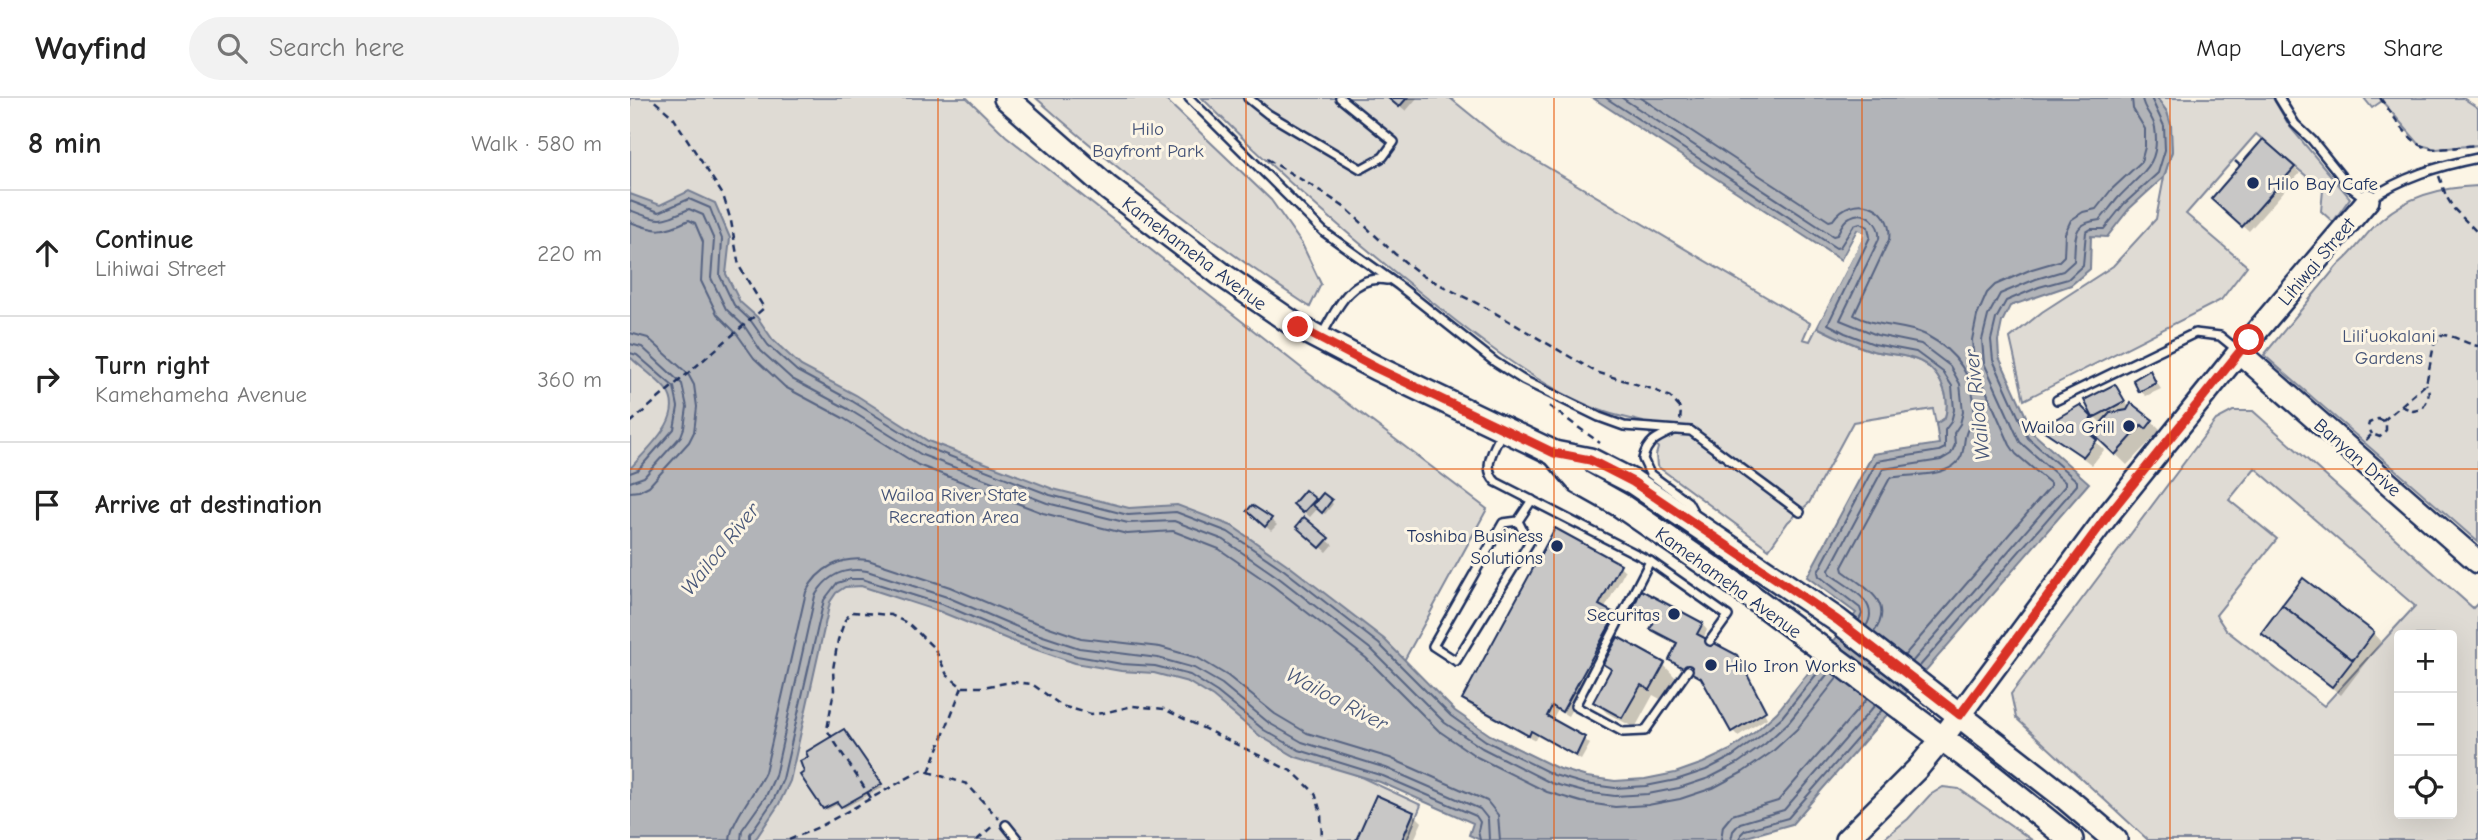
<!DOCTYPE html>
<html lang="en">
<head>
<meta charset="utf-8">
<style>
  body { margin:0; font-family:"Comic Neue",sans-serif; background:#f2f2f2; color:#222 }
  .controls { position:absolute; right:21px; bottom:21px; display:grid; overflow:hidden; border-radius:7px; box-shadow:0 7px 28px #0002 }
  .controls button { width:63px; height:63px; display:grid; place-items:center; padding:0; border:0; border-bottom:2px solid #e0e0e0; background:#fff; color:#222; font:35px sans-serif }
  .stop { position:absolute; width:21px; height:21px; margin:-16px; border:5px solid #d93025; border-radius:50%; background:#fff }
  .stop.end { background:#d93025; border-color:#fff; box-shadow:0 2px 7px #0008 }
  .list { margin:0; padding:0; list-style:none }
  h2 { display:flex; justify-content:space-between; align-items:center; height:91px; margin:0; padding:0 28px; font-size:30px }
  h2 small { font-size:23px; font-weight:400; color:#767676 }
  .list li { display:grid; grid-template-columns:46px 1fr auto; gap:21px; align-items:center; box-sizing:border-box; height:126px; padding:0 28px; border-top:2px solid #e0e0e0 }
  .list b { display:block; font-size:26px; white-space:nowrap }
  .list p { margin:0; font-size:23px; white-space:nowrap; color:#767676 }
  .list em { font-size:23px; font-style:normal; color:#767676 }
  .icon { flex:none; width:38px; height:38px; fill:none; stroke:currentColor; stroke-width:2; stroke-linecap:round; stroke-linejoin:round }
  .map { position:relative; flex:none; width:1848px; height:742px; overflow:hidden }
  header { display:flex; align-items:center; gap:42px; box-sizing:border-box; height:98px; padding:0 35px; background:#fff; border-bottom:2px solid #e0e0e0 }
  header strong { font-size:33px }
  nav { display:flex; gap:38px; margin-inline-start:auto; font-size:24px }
  .search { width:490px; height:63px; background:#f2f2f2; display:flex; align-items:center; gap:18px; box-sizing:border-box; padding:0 24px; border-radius:38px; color:#767676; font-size:26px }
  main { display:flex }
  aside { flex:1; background:#fff }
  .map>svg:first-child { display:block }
</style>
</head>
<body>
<header>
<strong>Wayfind</strong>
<div class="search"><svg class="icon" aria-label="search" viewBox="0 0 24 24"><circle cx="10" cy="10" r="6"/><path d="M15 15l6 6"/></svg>Search here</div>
<nav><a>Map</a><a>Layers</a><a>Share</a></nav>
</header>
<main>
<aside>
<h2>8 min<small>Walk · 580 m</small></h2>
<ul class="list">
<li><svg class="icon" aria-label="ahead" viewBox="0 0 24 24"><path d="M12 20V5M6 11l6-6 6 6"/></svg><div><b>Continue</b><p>Lihiwai Street</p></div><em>220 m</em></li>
<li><svg class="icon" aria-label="right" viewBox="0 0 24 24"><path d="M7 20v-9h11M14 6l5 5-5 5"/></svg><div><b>Turn right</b><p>Kamehameha Avenue</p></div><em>360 m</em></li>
<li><svg class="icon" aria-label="arrive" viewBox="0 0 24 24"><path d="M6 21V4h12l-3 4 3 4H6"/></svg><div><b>Arrive at destination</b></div></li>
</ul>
</aside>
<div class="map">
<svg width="1848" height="742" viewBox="0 0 1848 742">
  <rect width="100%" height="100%" fill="#fcf5e5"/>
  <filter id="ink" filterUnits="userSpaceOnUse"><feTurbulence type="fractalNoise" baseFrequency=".0143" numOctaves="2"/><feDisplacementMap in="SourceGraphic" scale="14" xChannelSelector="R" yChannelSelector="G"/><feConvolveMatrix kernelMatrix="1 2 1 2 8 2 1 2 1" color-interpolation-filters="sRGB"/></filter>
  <g filter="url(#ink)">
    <g fill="#dfdbd4" stroke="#7d8599" stroke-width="2" fill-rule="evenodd">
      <polygon points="0,0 337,0 376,38 674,272 857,411 776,559 718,673 791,707 777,742 0,742"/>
      <path d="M406 0H534L641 102 672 146 691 186 680 209C585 146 491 76 406 0Z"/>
      <path d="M572 0H820L873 43 1180 225 1173 241 1180 243 1187 229C1205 238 1223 247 1243 253 1255 256 1269 256 1281 260 1307 267 1322 295 1315 320L1306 326 1303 311 1223 324 1179 405 1158 424 1139 451 1027 368 1026 357 1028 350 1013 324C999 320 985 318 972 313 902 286 839 234 782 188 708 129 638 67 572 0Z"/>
      <polygon points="1527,0 1643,0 1660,29 1720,100 1703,124 1691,113 1693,92 1626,36 1556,116 1617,168 1591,202 1394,302 1380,240 1412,214 1483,168 1526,121 1534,79 1542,53 1537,14"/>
      <polygon points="1734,0 1833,0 1848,10 1848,47 1807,51 1790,47 1752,3 1742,10"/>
      <path d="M1848 88V444L1634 257 1707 168C1725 155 1735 135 1752 121 1779 97 1813 89 1848 88Z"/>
      <path d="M1603 313H1623L1843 510 1848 505V742H1518L1386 620 1381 596 1586 322ZM1625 370 1785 508 1694 608 1596 532 1586 517 1647 441 1599 402ZM1769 537H1822V716H1769Z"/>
      <polygon points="1313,689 1329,691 1402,742 1252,742 1278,721 1300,697"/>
    </g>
    <path fill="#b2b4b8" stroke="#767f94" stroke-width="2" d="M963 0H1527L1537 14 1541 27 1542 53 1534 79 1499 111 1477 139 1461 138 1460 171 1441 187 1380 208 1372 224 1368 243 1369 259 1404 336 1459 385 1162 726 1106 742H850L839 737 843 725 750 684 666 659 630 638 583 599 558 584 524 575 491 573 445 565 387 545 311 514 231 488 215 489 206 495 200 504 160 683 149 706 127 739 124 742H0V371C15 352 56 320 37 293 29 282 10 269 0 259V96L30 107 59 93 85 105 100 140 96 176 110 204 127 219 143 242 171 268 226 297 298 343 423 391 499 410 547 407 602 428 658 467 754 541 825 613 860 637 927 670 957 679 985 683 1015 681 1045 675 1073 665 1100 652 1125 634 1147 614 1226 515 1177 479 1243 356 1309 346 1306 326 1315 320C1322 295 1307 267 1281 260 1269 256 1255 256 1243 253 1223 247 1205 238 1187 229L1234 135 1227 132 1211 162Z"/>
    <polygon fill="#fcf5e5" points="1228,132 1235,135 1185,232 1184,227 1230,136 1214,164 1210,165"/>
    <g fill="#0003">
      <polygon points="760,0 787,0 776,13"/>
      <polygon points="1664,70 1670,75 1619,133 1588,106"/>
      <polygon points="1520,275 1531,291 1516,298 1510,293"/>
      <polygon points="1485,288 1500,311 1522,323 1534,335 1528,341 1525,338 1497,367 1465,336 1462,340 1474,352 1462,367 1413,330 1450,309 1470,329 1477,320 1470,324 1465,319"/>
      <polygon points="675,394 687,405 694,397 703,406 695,416 688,410 680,419 665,406"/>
      <polygon points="619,413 634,415 647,427 641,433"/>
      <polygon points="674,434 697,442 703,447 697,454"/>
      <polygon points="990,468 995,473 974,512 990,523 938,618 928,612 922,623 954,641 960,646 951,662 907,638 905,642 839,607 834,601"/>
      <polygon points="1006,509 1072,526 1077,532 1073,541 1107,560 1137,620 1108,638 1103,633 1074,583 1041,562 1048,547 1028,537 1022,531 1026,523"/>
      <polygon points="1633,535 1743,535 1751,544 1711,597"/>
      <polygon points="975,566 1034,567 1045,579 1032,602 1023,597 1005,630 977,615 965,603 982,573"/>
      <polygon points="216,636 253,689 214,710 210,705 197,712 195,710"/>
      <polygon points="783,715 792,724 784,742 728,742"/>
    </g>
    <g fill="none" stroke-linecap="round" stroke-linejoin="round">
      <g stroke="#576482" stroke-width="2">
        <polyline points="976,0 1206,150 1210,149 1224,127 1230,125 1238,129 1240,139 1198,226 1215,235 1244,246 1286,254 1313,274 1322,288 1324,312 1321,324 1315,332 1315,350 1309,353 1247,363 1188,474 1189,478 1230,510 1232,516 1229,522"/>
        <path d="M992 0 1203 138 1207 137C1210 131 1213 122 1220 119 1236 110 1251 126 1249 141L1210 222 1247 237 1291 246 1320 268 1330 286 1333 314 1330 326 1324 335 1325 347 1321 356 1311 362 1253 371 1199 472 1200 476C1216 488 1252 504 1236 528"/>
        <path d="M1011 0 1199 123 1203 122C1222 93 1264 107 1259 142L1224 217C1247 230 1275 226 1296 237 1326 253 1346 280 1344 315 1343 324 1336 331 1335 340 1333 351 1334 360 1323 368 1307 379 1279 376 1260 380L1212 469 1213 473C1234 489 1266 504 1244 534"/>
        <polyline points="0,103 29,114 59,101 80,110 92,141 90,178 104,207 121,223 138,247 167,273 222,303 296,349 420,397 498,417 546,414 598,434 654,472 749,546 821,618 856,643 924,677 955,686 985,690 1016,688 1046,682 1076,672 1103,658 1129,639 1152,619 1193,568"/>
        <path d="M0 112C31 124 29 124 59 111L73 117 84 142 81 180 96 211 115 229 131 253 162 281 218 311 292 357 417 405 498 425 544 423 594 442 649 480 743 553 815 625 852 650 921 685 954 694 985 698 1018 696 1049 690 1079 680 1108 665 1135 646 1159 624 1200 573"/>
        <path d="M0 124C27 134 32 135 59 122L65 125 73 144 71 183 87 216 107 236 124 260 155 289 213 320 288 367 413 415 497 436 543 433 589 451 643 488 736 560 809 633 847 659 917 694 951 704 985 709 1018 707 1050 701 1083 690 1113 674 1142 654 1167 631 1208 579"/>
        <polyline points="0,235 18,240 58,276 64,287 67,309 64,334 59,344 19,388 9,393 0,394"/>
        <polyline points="0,246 12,249 52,286 57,309 54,330 51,338 14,379 0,384"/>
        <polyline points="0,255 7,257 44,289 48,309 44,331 8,372 0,375"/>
        <polyline points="1274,558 1420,389 1420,385 1386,356 1380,347 1344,265 1342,242 1347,218 1357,195 1365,187 1402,171 1429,163 1434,158 1435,135 1441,122 1453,114 1466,111 1481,92 1511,64 1515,49 1515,31 1503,11 1502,0"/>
        <path d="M1282 564 1435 388V384L1390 344 1354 265 1352 242 1358 218 1370 196 1406 181 1433 173 1444 163C1446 138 1441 125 1470 122 1476 115 1482 107 1488 100 1510 76 1531 68 1525 30 1524 19 1513 12 1512 0"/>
        <polyline points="1289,569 1447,387 1447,383 1398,340 1363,262 1361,242 1366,221 1376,203 1409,189 1438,181 1453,167 1456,134 1461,131 1474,131 1494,106 1528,75 1535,52 1534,28 1521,0"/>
        <path d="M100 742C101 722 126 694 135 674L176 494C188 470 211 458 238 462L320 489 396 521 451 540 530 549 568 560 598 578 645 616 677 635 760 660 857 703 868 717 870 742"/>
        <path d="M111 742 112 732 136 698 145 678 185 498C196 478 214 469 237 473L317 499 392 531 449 550 528 560 564 570 592 586 639 625 672 644 756 670 850 711 858 721 859 742"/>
        <polyline points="120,742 120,736 143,703 153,681 194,502 207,485 220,481 232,481 314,507 389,539 447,558 492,566 525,568 560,577 587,594 634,632 669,652 753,678 846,718 850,724 848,733 850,742"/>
        <polyline points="1091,742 1093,728 1102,717 1148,703 1237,601"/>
        <polyline points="1101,742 1103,733 1110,725 1154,712 1245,607"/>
        <polyline points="1110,742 1111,736 1115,732 1158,720 1252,612"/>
      </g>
    </g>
    <g fill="#c8c7c6" stroke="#1b2f5e" stroke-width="2">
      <polygon points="758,0 777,0 769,9"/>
      <polygon points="1633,41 1665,69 1612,129 1581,101"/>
      <polygon points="1520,272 1526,285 1509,294 1503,282"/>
      <polygon points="1485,286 1495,303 1463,320 1454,302"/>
      <polygon points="1501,305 1523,322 1516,331 1512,327 1485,357 1462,335 1480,315 1497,312"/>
      <polygon points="1450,307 1462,319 1454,331 1467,342 1453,359 1410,330"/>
      <polygon points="675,392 686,401 673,415 663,406"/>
      <polygon points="693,395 702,402 692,415 683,407"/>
      <polygon points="622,407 642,420 635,429 617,413"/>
      <polygon points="674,419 699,440 690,450 666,429"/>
      <polygon points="925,430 991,466 969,507 986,516 932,614 922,608 917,618 955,639 946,658 901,633 899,638 832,601"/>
      <polygon points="1673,480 1744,534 1723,562 1652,507"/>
      <polygon points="1011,492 1073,525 1067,536 1107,557 1136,613 1101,634 1071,580 1039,562 1047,545 1020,531 1025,522 1003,510"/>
      <polygon points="1652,507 1723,562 1702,589 1631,535"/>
      <polygon points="988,539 1035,565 1020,592 1011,587 992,620 963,604 981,571 973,566"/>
      <polygon points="214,631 252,686 211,709 207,704 193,711 170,677 174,674 170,663 178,659 176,654"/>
      <polygon points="746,697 784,714 772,742 726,742"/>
    </g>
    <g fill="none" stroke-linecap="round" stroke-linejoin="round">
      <defs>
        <g id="lane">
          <polyline points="559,0 694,134 768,187 865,264 893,282 969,319 994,328 1061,333 1170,414"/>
          <polyline points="618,0 638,16 731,71 753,59 764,44 710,0"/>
          <path d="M1649 0 1665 26 1682 42 1720 89 1738 102C1772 79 1808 68 1848 60"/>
          <path d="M692 237C706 211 722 175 757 182"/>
          <polyline points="1427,302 1565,235 1590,238 1606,251"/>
          <path d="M1044 332C1028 339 1017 343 1013 361L1020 376 1058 404 1065 417"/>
          <path d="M872 334C864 351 851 369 866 384L1020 463 1098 518 1080 543"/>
          <polyline points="888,423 899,445 826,563 803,548 873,425 888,423 902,402"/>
          <polyline points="1020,463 945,608 993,634 1015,633 1058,572"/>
          <polyline points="376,727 388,742"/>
        </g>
        <g id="secondary">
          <polyline points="1609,254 1848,464"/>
          <polyline points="1216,742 1288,670 1311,642 1478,417 1609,254 1738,102"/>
        </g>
        <g id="primary">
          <polyline points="376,0 478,90 591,176 668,229 746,270 924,355 960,362 1003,384 1207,522 1437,701 1485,742"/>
          <polyline points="924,355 949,384 990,407 1102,484 1353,671 1441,742"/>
        </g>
      </defs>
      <use href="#lane" stroke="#1b2f5e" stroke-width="12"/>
      <use href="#secondary" stroke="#1b2f5e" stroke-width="26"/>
      <use href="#primary" stroke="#1b2f5e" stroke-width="28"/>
      <g stroke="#1b2f5e" stroke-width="2.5" stroke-dasharray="7 5" stroke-linecap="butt">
        <path d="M1750 0C1764 17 1780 50 1804 51 1818 51 1834 48 1848 47"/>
        <polyline points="637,61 692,94 717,111 765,156 793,178 860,212 966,274 1022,291 1040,299 1051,311 1050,324"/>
        <polyline points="1605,63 1613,70"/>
        <polyline points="1809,78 1816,98 1824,111 1848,135"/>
        <polyline points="919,308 970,345"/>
        <path d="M1771 308 1783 313 1792 311C1797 303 1802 295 1796 286"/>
        <path d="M1753 323 1796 286 1804 247 1811 237C1822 236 1836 246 1848 248"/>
        <polyline points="0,325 134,210 109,168 101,123 93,97 43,19 21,0"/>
        <polyline points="1736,342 1742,336 1750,339 1756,332 1756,327 1753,323 1748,321 1739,325 1738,329 1742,336"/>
        <polyline points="299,674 332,589"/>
        <polyline points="241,700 197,632 204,592 203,571 208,542 215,522 222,514 261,517 279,526 305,551 317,577 332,589 352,589 382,584 402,586 432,608 461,616 473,615 503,608 534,611 663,674 685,695 691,715 692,742"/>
        <polyline points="159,742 191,728 292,672 337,686 369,721"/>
        <polyline points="347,742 365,726"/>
      </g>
      <use href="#lane" stroke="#fcf5e5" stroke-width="7"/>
      <use href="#secondary" stroke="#fcf5e5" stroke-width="21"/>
      <use href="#primary" stroke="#fcf5e5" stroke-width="23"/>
    </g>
  </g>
  <g fill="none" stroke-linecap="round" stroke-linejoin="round" filter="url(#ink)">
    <polyline stroke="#d93025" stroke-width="9" points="668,229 746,270 924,355 960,362 1003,384 1207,522 1330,617 1478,417 1619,242"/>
  </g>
  <path fill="none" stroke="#e8590c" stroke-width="2" stroke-opacity="0.55" d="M308 0V742M616 0V742M924 0V742M1232 0V742M1540 0V742M0 371H1848"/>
  <g fill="#1b2f5e" stroke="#fcf5e5" stroke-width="2.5">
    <circle cx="1623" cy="85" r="7"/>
    <circle cx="1499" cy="328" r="7"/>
    <circle cx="927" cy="448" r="7"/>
    <circle cx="1044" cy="516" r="7"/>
    <circle cx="1081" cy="567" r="7"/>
  </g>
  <g text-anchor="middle" stroke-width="6" stroke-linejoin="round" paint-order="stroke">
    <g font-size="19" fill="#425176" stroke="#fcf5e5">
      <text x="518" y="37">Hilo<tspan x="518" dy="22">Bayfront Park</tspan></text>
      <text x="1759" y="244">Liliʻuokalani<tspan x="1759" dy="22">Gardens</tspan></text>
      <text x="324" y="403">Wailoa River State<tspan x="324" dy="22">Recreation Area</tspan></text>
    </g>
    <g font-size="19" fill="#1b2f5e" stroke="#fcf5e5" text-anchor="end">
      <text x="1637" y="92" text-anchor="start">Hilo Bay Cafe</text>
      <text x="1485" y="335">Wailoa Grill</text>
      <text x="913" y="444">Toshiba Business<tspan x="913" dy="22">Solutions</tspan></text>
      <text x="1030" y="523">Securitas</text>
      <text x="1095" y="574" text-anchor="start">Hilo Iron Works</text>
    </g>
    <g font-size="19" fill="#1b2f5e" stroke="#fcf5e5">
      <text transform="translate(565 155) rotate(37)" y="7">Kamehameha Avenue</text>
      <text transform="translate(1686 163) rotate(-50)" y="7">Lihiwai Street</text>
      <text transform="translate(1728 359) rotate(41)" y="7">Banyan Drive</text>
      <text transform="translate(1099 484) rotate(36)" y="7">Kamehameha Avenue</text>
    </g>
    <g font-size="21" font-style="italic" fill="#485779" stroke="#fcf5e5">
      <text transform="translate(1347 307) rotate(-96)" y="7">Wailoa River</text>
      <text transform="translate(90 451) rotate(-51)" y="7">Wailoa River</text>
      <text transform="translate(707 601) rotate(28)" y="7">Wailoa River</text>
    </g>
  </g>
</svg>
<div class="controls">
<button>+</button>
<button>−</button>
<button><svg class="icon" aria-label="locate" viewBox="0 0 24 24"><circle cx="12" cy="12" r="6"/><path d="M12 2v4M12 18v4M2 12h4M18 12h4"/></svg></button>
</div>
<div class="stop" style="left:1619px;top:242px"></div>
<div class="stop end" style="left:668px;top:229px"></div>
</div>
</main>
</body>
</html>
